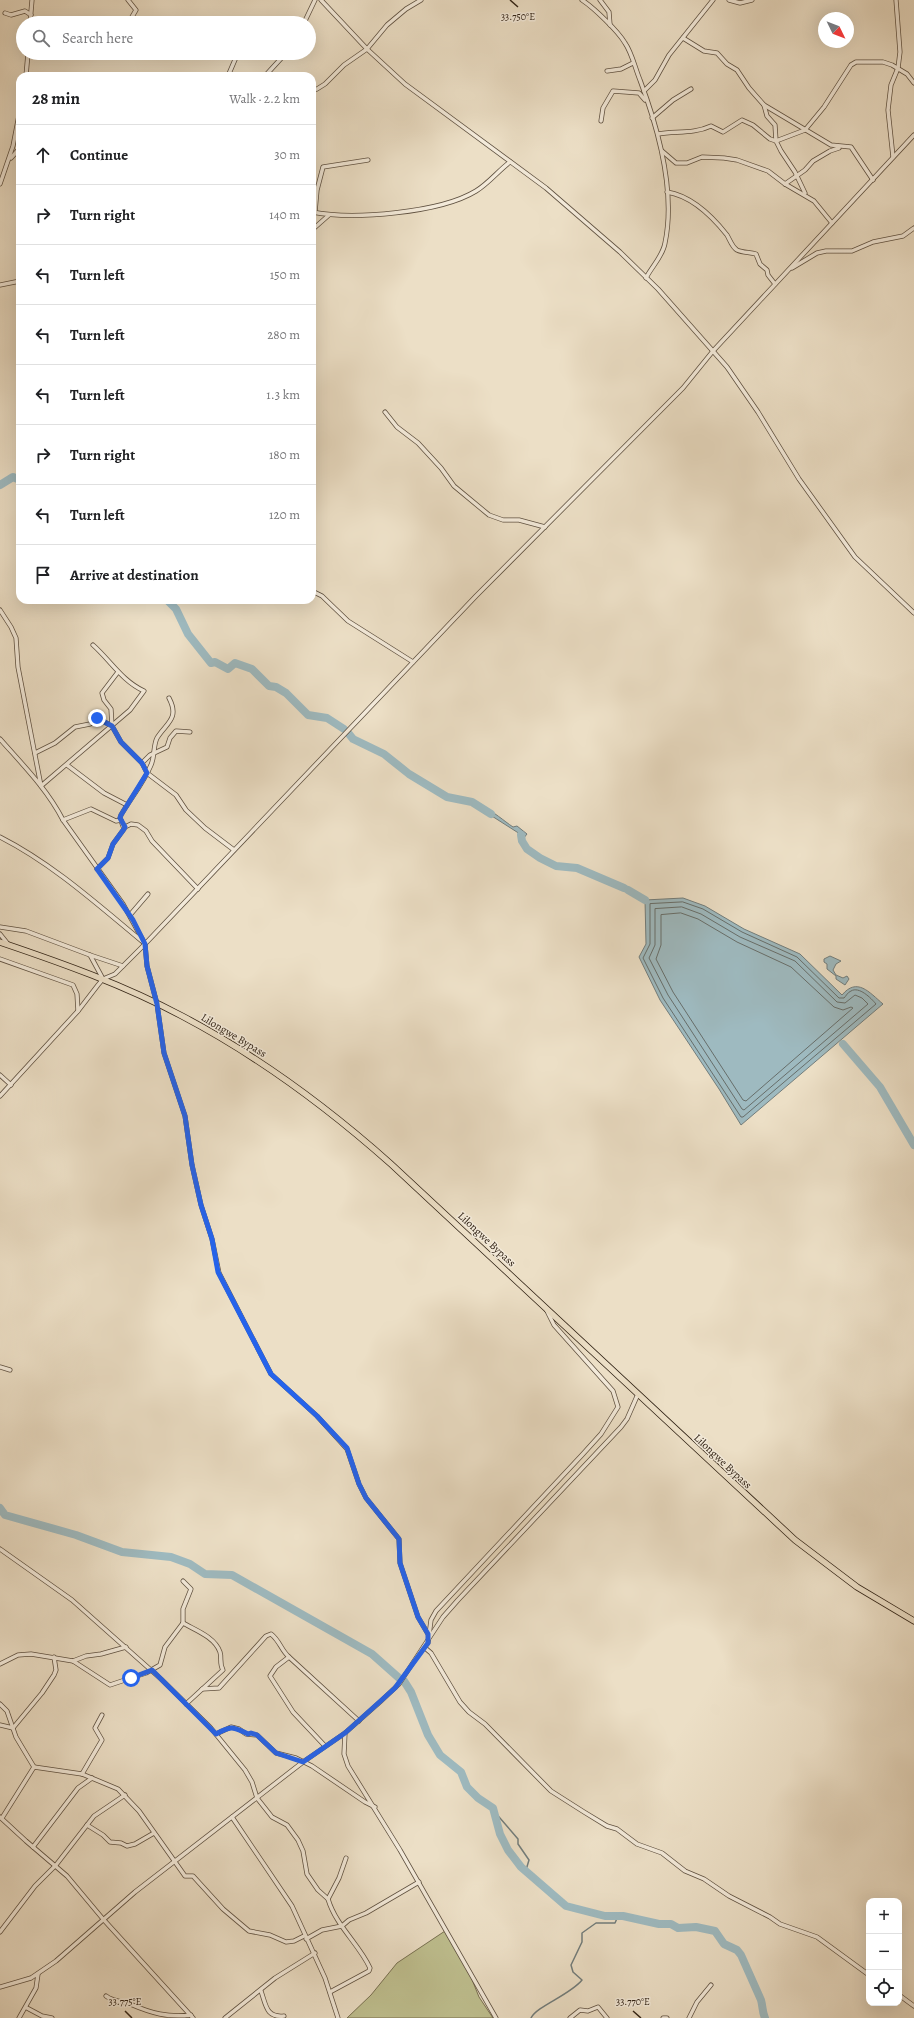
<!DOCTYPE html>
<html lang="en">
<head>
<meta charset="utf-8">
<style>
  body { margin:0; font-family:Alegreya,serif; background:#f2f2f2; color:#202124 }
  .controls { position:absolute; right:12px; bottom:12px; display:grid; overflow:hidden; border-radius:8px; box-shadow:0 4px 16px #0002 }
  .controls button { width:36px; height:36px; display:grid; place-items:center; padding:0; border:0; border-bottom:1px solid #e0e0e0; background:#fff; color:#202124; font:20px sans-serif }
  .compass { position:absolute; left:818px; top:12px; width:36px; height:36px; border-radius:50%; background:#fff; box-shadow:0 4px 16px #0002; rotate:133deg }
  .stop { position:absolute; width:12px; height:12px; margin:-9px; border:3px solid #2563eb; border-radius:50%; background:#fff }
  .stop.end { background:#2563eb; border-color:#fff; box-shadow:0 1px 4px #0008 }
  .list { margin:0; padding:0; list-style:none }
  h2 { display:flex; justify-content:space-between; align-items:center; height:52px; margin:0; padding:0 16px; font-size:17px }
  h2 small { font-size:13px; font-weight:400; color:#757577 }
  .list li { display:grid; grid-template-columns:26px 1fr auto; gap:12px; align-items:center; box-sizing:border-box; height:60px; padding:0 16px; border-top:1px solid #e0e0e0 }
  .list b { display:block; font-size:15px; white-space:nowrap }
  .list em { font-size:13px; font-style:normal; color:#757577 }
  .icon { flex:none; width:22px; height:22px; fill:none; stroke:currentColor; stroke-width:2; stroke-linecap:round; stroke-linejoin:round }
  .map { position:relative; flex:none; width:914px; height:2018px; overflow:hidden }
  .search { position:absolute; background:#fff; box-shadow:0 4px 16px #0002; left:16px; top:16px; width:300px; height:44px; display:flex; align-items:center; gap:10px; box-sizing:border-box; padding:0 14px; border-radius:22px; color:#757577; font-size:15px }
  .panel { position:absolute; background:#fff; box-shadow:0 4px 16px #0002; left:16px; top:72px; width:300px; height:532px; border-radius:12px }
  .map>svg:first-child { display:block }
</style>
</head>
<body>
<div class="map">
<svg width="914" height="2018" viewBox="0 0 914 2018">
  <rect width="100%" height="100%" fill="#ecdfc6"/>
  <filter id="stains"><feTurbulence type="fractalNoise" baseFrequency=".005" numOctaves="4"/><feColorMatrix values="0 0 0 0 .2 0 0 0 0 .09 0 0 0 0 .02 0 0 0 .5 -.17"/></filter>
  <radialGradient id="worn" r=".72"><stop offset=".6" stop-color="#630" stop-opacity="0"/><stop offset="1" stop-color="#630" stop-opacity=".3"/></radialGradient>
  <polygon fill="#bfc090" stroke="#787152" points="445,1931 469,1972 479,1997 493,2018 347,2018 371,1995 397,1963"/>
  <g fill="#9ebac0" stroke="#727d7c">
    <path d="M483 807C493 811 504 821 513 827L517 826 527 834 523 839 526 846 520 841V834L484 811 482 809Z"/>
    <path d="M683 898 705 906 744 929 800 954 842 995C857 977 869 992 883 1004L741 1125 719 1089 660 1000 639 957 646 944 645 900Z"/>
    <polygon points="830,956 841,961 836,964 833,970 836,975 843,978 847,976 849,979 845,985 836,979 836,976 827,969 827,964 824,962 824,959"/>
  </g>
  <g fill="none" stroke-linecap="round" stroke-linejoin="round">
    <g stroke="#676e6a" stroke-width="1">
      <path d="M683 902 703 909 742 932 797 957 839 998H844C846 996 848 992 851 991 859 986 871 998 876 1004L743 1117H741L663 998 643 958 650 944V904Z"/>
      <polygon points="682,907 701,914 740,937 795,961 837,1002 845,1003 855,995 862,998 868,1004 744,1110 742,1109 668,995 649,958 655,945 655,909"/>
      <polygon points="681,913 698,919 737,942 791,967 834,1007 843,1010 851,1007 853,1008 746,1101 743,1100 673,992 656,959 661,945 661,915"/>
    </g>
    <g stroke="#727d7c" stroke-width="1.5">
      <polyline points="493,1810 518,1839 518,1844 529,1860 526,1870"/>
      <path d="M531 2018C537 2006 570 1995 582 1980L573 1972 571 1965 582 1942V1933L596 1923H615L618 1916"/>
    </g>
    <g stroke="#9ebac0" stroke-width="8">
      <polyline points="0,485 13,477 20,480"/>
      <polyline points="167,600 176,609 188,634 211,663 215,662 228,669 235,663 252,669 269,686 276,687 286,693 308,715 327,718 344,729"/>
      <polyline points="349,734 353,739 384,754 409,774 447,797 472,802 491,814"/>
      <polyline points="521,835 522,841 527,849 540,858 556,866 577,868 624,888"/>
      <polyline points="628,890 645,900"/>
      <polyline points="843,1044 880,1087 914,1145"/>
      <polyline points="0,1508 5,1515 76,1535 122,1552 171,1557 190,1564 205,1574 232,1575 372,1654 399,1678"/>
      <path d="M404 1681 411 1692 428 1735 440 1755 461 1772 467 1787 478 1798 493 1808 500 1834 508 1850 521 1867 566 1906 605 1916H623L659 1924H671L678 1928 696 1927 715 1931 724 1944 737 1950 741 1955 761 2000C763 2007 762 2011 765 2018"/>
    </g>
    <defs>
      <g id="street">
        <polyline points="128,0 136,10 129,22"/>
        <polyline points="321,0 367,49 405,84 546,188 620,252 658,289 727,367 758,412 799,479 855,557 914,613"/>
        <path d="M582 0C594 8 618 31 625 43 632 53 635 68 640 80 658 128 676 191 665 243 663 256 652 266 646 278"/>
        <polyline points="600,0 609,12 610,25"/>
        <polyline points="729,0 740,3 752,0"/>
        <polyline points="5,13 11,15 25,11 31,15"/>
        <polyline points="30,23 32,0"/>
        <polyline points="304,23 315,0"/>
        <polyline points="683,38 704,51 717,53 727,64 737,70 749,88 764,105 831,145 851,147 873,180"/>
        <polyline points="607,71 621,69 633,63"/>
        <polyline points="26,76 28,53"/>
        <polyline points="228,76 237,55"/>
        <polyline points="265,76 286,53"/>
        <polyline points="312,90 317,89 325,84 344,65 367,49 387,25 406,9 421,0"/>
        <polyline points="644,91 655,80 669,55 713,0"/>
        <polyline points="764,105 767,116 775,125 776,141 781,151 795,172 805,193"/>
        <polyline points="652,118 673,100 691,89"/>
        <polyline points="601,121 603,108 613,91 639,93 645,100"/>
        <path d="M658 134C676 131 694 134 711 126L723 132 742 120 753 125 770 139 776 141 805 130 824 107 851 65 856 62H883L892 65 907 74 914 83"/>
        <polyline points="662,151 676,163 687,163 702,157 724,158 737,160 768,171 785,184 814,201 832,223"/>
        <polyline points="893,157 888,110 891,85 898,68 900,52 896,0"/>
        <polyline points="11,158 20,148"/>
        <polyline points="0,184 13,146 20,110"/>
        <polyline points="785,184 805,170 813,161 830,151 839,148"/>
        <path d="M667 192C692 196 712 216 727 235 730 240 732 247 737 250 743 253 750 252 756 254L760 264 767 270 768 275 775 284"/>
        <path d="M312 212C353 220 440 213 476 191 489 183 498 171 510 162"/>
        <polyline points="315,212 317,190 323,167 368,160"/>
        <polyline points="312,230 329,215"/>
        <polyline points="792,268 817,253 826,251 852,251 873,242 903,236 914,228"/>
        <polyline points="0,285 20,281"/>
        <polyline points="385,412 397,427 418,443 441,468 454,486 489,515 503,520 519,520 545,527"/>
        <polyline points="312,591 322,596 348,621 413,662"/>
        <path d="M0 610 11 627 16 638 18 667 41 786 130 710 144 691C122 681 110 660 93 645"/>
        <polyline points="118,672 102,693 104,700 111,709 112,726 121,742 142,763 147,773 176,795 186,810 205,828 234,850"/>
        <path d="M0 739C23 765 47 789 63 820L123 904 145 944 147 966 157 1004 164 1053 185 1116 192 1165 201 1205 212 1239 219 1273 271 1374 317 1416 347 1449 359 1484 366 1498 399 1539 400 1563 418 1617 428 1634"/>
        <polyline points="35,753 55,743 75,727 90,724 97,718 112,726"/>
        <polyline points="142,763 150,755 167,747 170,738 176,731 190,732"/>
        <polyline points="67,765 104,793 127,805"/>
        <polyline points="63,820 91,809 116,821 121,820"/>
        <polyline points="125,827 131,824 138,825 146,831 152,841 198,889"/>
        <path d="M0 837C53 864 97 904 143 942"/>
        <path d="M97 869 108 858 113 844 124 829 120 818 121 815C131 798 144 782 151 765 155 756 153 746 157 738 166 723 180 719 169 698"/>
        <polyline points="130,915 148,894"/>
        <polyline points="0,927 26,931 90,955 123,966"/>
        <polyline points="0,934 8,944"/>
        <polyline points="90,955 103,979"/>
        <polyline points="0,959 73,985 77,994 78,1011"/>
        <polyline points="0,1075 11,1085"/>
        <polyline points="0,1096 78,1011 98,985 103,979 115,974 145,944 476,596 683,388 713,351 914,135"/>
        <polyline points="0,1367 10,1370"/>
        <polyline points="0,1549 72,1600 161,1679 210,1727 245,1770 252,1782 257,1798 272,1817 287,1825 298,1840 303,1851 307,1874 318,1890 328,1899"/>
        <polyline points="183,1623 183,1609 191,1589 183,1581"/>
        <polyline points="428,1643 431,1620 436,1611 582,1455 601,1434 618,1407 613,1391 554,1325 547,1311"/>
        <polyline points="424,1647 431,1653 460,1702 469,1712 485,1724 551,1791 584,1812 607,1826 617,1829 637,1844 662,1853 685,1871 704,1879 729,1896 770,1917 780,1924 817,1937 869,1975"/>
        <polyline points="289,1657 276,1667 270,1676 293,1712 325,1746"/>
        <path d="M73 1661 110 1685 146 1673 160 1665 165 1647 183 1623C195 1630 215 1637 220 1652 222 1658 219 1663 223 1670L186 1704"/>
        <polyline points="0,1664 18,1655 31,1654 73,1661 86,1656 101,1654 126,1647"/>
        <path d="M202 1689 219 1688 266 1636 271 1634C280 1641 281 1650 289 1657L359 1721"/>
        <polyline points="0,1704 7,1711 16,1737 34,1767"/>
        <polyline points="0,1725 13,1728 42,1693 54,1675 56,1670 54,1657"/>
        <polyline points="345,1733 344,1754 348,1766 400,1850 496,2018"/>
        <polyline points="216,1734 231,1727 239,1729 246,1734 257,1735 276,1753 296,1758 312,1766 365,1802 375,1807"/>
        <polyline points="34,1767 82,1774 118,1789 139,1811 185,1876 193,1876 223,1909 249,1931 270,1935 286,1942 294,1941 304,1936"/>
        <polyline points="82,1774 102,1740 95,1728 102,1715"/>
        <polyline points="0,1817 26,1841 67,1876 103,1919 193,2018"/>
        <polyline points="232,1817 292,1906 325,1978 338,2018"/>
        <polyline points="2,1818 34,1767"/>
        <polyline points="87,1825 103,1835 110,1842 121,1843 127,1846 135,1844 154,1833"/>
        <polyline points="33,1847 78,1788 92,1778"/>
        <polyline points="0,1932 35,1886 56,1865 94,1816 125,1795"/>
        <polyline points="306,1939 322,1930 342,1926 349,1920 366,1913 419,1882"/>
        <polyline points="0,1987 31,1978 56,1961 135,1892 303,1762 345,1733 380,1702 399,1684 443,1617 458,1600 621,1427 627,1419 638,1394"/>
        <path d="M261 1991C266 2005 266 2018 284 2016"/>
        <path d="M330 1992 369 1971 370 1968C359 1944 336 1926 328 1899L339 1878 346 1858"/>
        <polyline points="899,1995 914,2006"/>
        <path d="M106 1996C114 2002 122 2001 130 2004 151 2013 168 2018 191 2015"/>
        <polyline points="27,2008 42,2016 52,2018"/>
        <polyline points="19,2018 36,1988 38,1974"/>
        <polyline points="225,2018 275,1978 315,1953"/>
        <polyline points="570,2018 580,2010 588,2011 598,2007 607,2018"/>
        <polyline points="663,2018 667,2018"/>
        <polyline points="689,2018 697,2002 711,1985"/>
      </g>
      <path id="primary" d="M0 942C62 963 124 985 182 1016 258 1056 327 1107 391 1164L795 1540 857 1587 914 1621"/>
    </defs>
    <use href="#street" stroke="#5f5141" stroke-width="5"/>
    <use href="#primary" stroke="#302215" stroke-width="7"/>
    <use href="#street" stroke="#f3eada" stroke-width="3.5"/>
    <use href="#primary" stroke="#ecdfc6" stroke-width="5.5"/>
  </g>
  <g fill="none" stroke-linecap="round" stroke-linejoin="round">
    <path stroke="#2563eb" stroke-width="5" d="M97 718 112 726 121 742 142 763 147 773 121 815 120 818 125 827 124 829 113 844 108 858 97 869 133 920 145 944 147 966 157 1004 164 1053 185 1116 192 1165 201 1205 212 1239 218 1272 271 1374 317 1416 347 1448 359 1484 366 1498 399 1539 400 1563 418 1617 428 1634V1643L395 1688 345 1733 303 1762 276 1753 257 1735 251 1733 248 1734C233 1727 232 1725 216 1734L152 1670 131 1678"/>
  </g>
  <path fill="none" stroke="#302215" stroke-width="1.5" d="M510 0 518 7M125 2011 132 2018M633 2011 641 2018"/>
  <g text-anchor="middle" stroke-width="3" stroke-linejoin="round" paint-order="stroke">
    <g font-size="11" fill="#302215" stroke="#f3eada">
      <text transform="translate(234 1035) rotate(31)" y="4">Lilongwe Bypass</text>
      <text transform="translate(487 1239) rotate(43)" y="4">Lilongwe Bypass</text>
      <text transform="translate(723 1461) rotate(43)" y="4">Lilongwe Bypass</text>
    </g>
  </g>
  <g font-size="10" text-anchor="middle" fill="#302215" stroke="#f3eada" stroke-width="3" stroke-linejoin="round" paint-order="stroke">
    <text x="518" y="20">33.750°E</text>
    <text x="125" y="2005">33.775°E</text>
    <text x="633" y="2005">33.770°E</text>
  </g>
  <rect width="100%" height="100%" filter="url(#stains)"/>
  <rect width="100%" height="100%" fill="url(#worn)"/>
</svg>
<div class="controls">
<button>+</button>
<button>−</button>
<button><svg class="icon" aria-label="locate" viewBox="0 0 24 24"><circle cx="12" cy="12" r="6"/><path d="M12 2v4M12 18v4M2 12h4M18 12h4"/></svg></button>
</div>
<svg class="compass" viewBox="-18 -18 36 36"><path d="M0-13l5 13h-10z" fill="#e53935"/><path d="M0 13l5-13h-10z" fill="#757577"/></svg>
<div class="stop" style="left:131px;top:1678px"></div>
<div class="stop end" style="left:97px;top:718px"></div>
<div class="search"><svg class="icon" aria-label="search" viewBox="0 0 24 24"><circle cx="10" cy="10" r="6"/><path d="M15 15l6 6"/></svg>Search here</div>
<section class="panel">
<h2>28 min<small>Walk · 2.2 km</small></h2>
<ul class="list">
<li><svg class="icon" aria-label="ahead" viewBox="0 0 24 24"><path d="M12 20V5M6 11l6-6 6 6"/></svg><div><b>Continue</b></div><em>30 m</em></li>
<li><svg class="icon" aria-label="right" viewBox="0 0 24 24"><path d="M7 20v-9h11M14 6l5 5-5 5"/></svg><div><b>Turn right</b></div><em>140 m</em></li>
<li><svg class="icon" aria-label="left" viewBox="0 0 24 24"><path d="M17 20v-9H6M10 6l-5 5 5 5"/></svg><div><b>Turn left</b></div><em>150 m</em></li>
<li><svg class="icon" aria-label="left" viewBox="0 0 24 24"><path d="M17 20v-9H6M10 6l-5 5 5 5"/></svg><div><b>Turn left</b></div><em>280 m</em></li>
<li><svg class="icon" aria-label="left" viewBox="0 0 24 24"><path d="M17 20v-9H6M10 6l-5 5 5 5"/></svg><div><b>Turn left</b></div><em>1.3 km</em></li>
<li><svg class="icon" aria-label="right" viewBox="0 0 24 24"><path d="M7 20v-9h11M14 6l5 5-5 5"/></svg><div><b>Turn right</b></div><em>180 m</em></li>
<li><svg class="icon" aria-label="left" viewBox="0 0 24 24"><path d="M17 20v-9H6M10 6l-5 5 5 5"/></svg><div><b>Turn left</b></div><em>120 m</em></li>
<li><svg class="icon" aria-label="arrive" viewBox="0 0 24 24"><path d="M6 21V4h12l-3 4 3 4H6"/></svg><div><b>Arrive at destination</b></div></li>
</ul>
</section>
</div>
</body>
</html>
